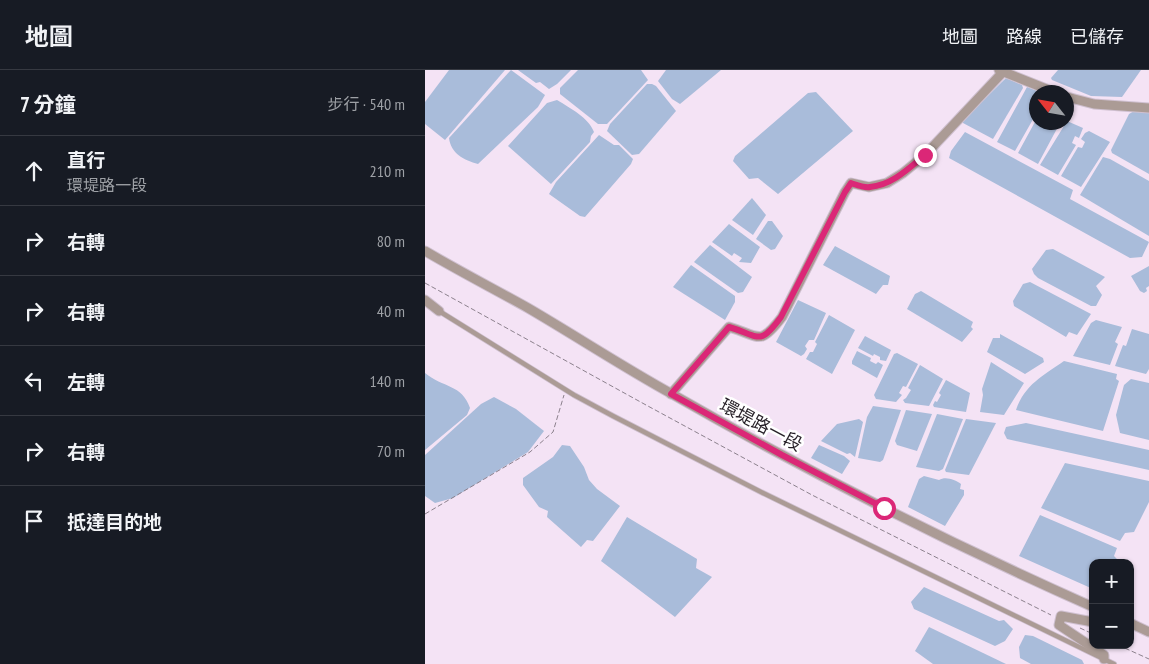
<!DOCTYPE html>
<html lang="zh-TW">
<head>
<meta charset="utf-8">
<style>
  body { margin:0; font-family:"PT Sans Narrow","Noto Sans TC",sans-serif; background:#242831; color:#f1f3f6 }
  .controls { position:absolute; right:15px; bottom:15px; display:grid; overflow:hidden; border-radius:10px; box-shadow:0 1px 4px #0004 }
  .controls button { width:45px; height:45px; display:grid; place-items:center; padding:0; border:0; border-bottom:1px solid #363941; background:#171b24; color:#f1f3f6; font:25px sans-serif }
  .compass { position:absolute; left:604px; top:15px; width:45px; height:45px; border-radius:50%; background:#171b24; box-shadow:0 1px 4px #0004; rotate:301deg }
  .stop { position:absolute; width:15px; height:15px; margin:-11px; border:4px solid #db2777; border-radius:50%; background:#fff }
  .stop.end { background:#db2777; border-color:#fff; box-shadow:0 1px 5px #0008 }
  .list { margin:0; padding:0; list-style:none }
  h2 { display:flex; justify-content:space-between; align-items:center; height:65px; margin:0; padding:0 20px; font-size:21px }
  h2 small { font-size:16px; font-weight:400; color:#9ea1a6 }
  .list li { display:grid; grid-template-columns:32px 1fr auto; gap:15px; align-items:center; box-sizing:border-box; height:70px; padding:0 20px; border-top:1px solid #363941 }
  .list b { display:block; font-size:19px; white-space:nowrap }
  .list p { margin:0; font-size:16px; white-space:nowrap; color:#9ea1a6 }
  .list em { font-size:16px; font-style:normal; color:#9ea1a6 }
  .icon { flex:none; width:28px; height:28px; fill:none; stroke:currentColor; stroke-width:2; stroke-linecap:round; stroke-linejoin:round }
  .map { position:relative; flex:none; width:724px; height:594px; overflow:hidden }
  header { display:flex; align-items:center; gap:30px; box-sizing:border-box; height:70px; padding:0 25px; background:#171b24; border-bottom:1px solid #363941 }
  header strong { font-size:24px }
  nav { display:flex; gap:28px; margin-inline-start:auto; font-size:18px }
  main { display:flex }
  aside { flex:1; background:#171b24 }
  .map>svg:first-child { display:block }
</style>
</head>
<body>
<header>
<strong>地圖</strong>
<nav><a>地圖</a><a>路線</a><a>已儲存</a></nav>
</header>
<main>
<aside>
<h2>7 分鐘<small>步行 · 540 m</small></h2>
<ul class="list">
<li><svg class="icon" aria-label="ahead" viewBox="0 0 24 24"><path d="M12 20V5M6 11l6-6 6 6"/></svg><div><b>直行</b><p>環堤路一段</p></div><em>210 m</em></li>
<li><svg class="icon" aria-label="right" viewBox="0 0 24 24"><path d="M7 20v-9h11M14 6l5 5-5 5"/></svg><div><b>右轉</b></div><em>80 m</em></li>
<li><svg class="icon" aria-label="right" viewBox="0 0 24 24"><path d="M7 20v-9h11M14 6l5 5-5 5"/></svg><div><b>右轉</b></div><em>40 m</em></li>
<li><svg class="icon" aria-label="left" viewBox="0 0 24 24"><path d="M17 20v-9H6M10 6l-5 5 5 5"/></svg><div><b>左轉</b></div><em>140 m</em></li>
<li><svg class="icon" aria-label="right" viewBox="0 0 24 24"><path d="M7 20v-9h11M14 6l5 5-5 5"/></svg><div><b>右轉</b></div><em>70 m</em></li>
<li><svg class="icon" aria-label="arrive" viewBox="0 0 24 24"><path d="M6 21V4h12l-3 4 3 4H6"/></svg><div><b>抵達目的地</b></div></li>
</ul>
</aside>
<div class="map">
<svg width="724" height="594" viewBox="0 0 724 594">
  <rect width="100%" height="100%" fill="#f4e3f5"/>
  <g fill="#a9bcda">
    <polygon points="24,0 80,0 20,70 0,54 0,32"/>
    <path d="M86 0 120 25 113 37 53 94C39 90 26 84 24 68Z"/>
    <polygon points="93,0 146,0 132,14 124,19 115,12 111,13"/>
    <polygon points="153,0 216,0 223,10 182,54 173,54 135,24 135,18"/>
    <polygon points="241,0 296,0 255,34 247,29 233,11"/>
    <polygon points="633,0 716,0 697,27 666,26 627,10 626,8"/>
    <polygon points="581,8 597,15 598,18 568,69 538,53 538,50"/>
    <polygon points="222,14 227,14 231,16 251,41 214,84 207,85 182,61 185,54"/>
    <polygon points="602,17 615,22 612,22 611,44 590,81 572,72"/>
    <polygon points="391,22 428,61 353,124 333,108 324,109 308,91 310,86 383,23"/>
    <path d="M132 30C145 38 164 48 169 62L166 66 165 72 126 114 83 76 122 33Z"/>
    <polygon points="711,40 724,42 724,104 687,83 686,80 704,44"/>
    <polygon points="611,50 612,52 635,53 613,94 593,83"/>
    <polygon points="642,51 658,58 654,68 650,66 647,73 651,75 633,105 615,95"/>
    <polygon points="664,61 685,72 656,117 636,106 653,77 657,78 660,72 656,69 660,63"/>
    <polygon points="540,62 648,120 645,129 724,172 717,187 705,188 524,88 526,81"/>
    <polygon points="174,65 189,75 194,75 208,89 206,94 160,147 155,146 124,124 131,112"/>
    <polygon points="678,87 685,89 724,111 724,166 655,125"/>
    <polygon points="327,128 341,145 328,165 307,150"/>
    <polygon points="343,151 347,151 358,166 350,179 346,180 331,169"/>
    <polygon points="304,154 335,177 326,193 314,192 317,188 309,183 307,186 287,172"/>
    <polygon points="285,175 327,207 318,222 313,223 269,192"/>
    <polygon points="410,176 465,206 463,215 458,215 451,224 398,195"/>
    <polygon points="628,179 680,207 671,216 677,225 671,236 666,236 613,208 609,204 607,199 621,180"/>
    <polygon points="266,195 310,226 310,232 300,250 248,217"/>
    <polygon points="724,196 724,216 721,218 722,221 719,223 715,221 706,206"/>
    <polygon points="605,212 666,244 652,265 644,262 641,267 589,236 588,231 598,214"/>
    <polygon points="496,221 548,252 546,257 548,259 537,272 482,239 490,224"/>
    <polygon points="373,230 401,243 389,270 384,270 380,276 382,279 379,284 376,286 351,272"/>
    <polygon points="404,245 430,260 407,304 381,289 385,282 388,282 392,274 390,272"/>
    <polygon points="671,250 697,257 690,272 693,274 685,295 648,286 666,253"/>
    <polygon points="707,259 724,264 724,299 721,304 690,296 698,275 701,276"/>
    <polygon points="575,264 618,288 619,292 600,304 562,282 568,268 575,268"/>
    <polygon points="440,266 466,280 461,291 455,290 455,287 449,284 448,286 433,278"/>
    <polygon points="432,281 446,288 445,291 451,294 453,292 458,295 452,308 427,294 427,291"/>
    <polygon points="472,283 493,294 481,317 478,316 474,323 477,325 471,332 451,329 449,325 469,284"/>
    <path d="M639 291 692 304 691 309 694 311 678 361 591 340C600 314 618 306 639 291Z"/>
    <polygon points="566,292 599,313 579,345 555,342 558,325 557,319"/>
    <polygon points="495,295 518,309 504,336 480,333 478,330 481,328 486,320 483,318"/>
    <path d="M0 303C18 318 37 314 45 338L42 345 0 380Z"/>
    <polygon points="706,309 724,313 724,370 695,363 691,345 699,315"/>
    <polygon points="521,310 545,323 541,342 509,337 508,335 510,331 512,332 516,325 514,323"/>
    <polygon points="69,327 91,339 119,361 103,382 28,428 10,433 0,426 0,385 56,334"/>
    <polygon points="448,336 476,340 458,390 455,392 433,388 442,347"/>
    <polygon points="481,340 507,344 492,381 472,375 470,371"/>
    <polygon points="512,344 538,349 518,399 514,401 491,397"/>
    <polygon points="434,349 438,352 430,387 425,383 422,384 396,371 412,354"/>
    <polygon points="541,349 571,353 544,405 521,402 520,400"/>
    <polygon points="601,353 724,380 724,400 582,369 579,363 581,357"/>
    <polygon points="137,375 145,376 159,397 164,410 172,419 195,436 168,471 162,470 156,477 122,447 123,441 114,437 98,415 98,408 128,387"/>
    <polygon points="394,375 419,386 425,391 417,404 386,388"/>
    <polygon points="640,393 724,411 724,432 709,462 700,463 695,471 616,438"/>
    <path d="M499 406 514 410C521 406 530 410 536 414L535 419 539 420V425L520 456 483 437 494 409Z"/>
    <polygon points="615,445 692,478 689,486 694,491 693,493 668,493 668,519 594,486"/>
    <polygon points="202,447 272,489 271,498 287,507 250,547 176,491"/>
    <polygon points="499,517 574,551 579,550 588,559 580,571 570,576 489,539 486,532"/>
    <polygon points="504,557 581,594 508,594 490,581"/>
    <polygon points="600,565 608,566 657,590 659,594 606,594 595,588 594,577"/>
  </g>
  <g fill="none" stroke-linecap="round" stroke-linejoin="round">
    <defs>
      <polyline id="lane" points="14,241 149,325 188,346 338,423 689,594"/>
      <g id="street">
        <polyline points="574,0 629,22"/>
        <polyline points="642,27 669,34 724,38"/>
        <path d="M0 181C34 201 69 219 103 238 151 266 198 297 247 324 383 402 524 473 668 537"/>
        <polyline points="0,230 14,241"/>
        <path d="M246 324 304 257C335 266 334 277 357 247L420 122 426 113 444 117 462 113 478 103 500 85 578 2"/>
        <polyline points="668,552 636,546 634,555 679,585 679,589"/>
        <polyline points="705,553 724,562"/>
      </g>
    </defs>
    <use href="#lane" stroke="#cfc0d0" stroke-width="6"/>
    <use href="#street" stroke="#cfc0d0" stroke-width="11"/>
    <g stroke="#8c818d" stroke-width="1" stroke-dasharray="5 2.5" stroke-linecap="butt">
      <polyline points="0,213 221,335 387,425 626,545"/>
      <polyline points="0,444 105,382 128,362 139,325"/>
      <polyline points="655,558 668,564"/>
      <polyline points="693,575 724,589"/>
    </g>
    <use href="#lane" stroke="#ab9b95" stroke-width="4.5"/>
    <use href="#street" stroke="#ab9b95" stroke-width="9"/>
  </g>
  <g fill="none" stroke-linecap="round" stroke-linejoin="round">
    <path stroke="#db2777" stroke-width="6" d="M459 438 357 385 246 324 304 257C335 266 334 277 356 247L420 122 426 113C432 115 439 118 445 117 467 115 483 99 500 85"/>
  </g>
  <g text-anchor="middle" stroke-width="5" stroke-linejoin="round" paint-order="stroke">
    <g font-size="18" fill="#251f26" stroke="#fff">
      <text transform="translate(336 355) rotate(28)" y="6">環堤路一段</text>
    </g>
  </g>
</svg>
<div class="controls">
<button>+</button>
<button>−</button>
</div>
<svg class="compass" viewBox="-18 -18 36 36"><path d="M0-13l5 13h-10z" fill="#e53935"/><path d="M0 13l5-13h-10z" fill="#9ea1a6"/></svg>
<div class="stop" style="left:459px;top:438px"></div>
<div class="stop end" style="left:500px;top:85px"></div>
</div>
</main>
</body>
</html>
